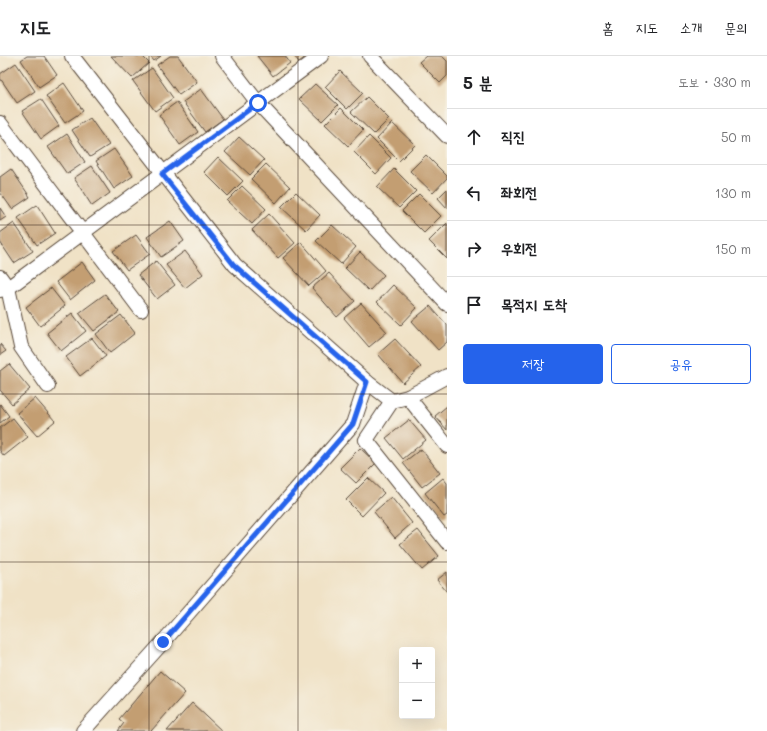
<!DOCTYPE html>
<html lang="ko">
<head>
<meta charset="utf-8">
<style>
  body { margin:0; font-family:Mali,"Poor Story",sans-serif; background:#f2f2f2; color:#202124 }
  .controls { position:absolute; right:12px; bottom:12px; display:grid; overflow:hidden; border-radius:4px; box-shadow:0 4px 16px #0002 }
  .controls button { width:36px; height:36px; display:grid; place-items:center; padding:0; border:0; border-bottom:1px solid #e0e0e0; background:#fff; color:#202124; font:20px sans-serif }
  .stop { position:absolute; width:12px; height:12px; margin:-9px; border:3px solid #2563eb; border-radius:50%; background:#fff }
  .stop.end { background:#2563eb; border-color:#fff; box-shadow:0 1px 4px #0008 }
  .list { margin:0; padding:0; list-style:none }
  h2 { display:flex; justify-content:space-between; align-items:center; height:52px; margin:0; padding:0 16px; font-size:17px }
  h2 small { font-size:13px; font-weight:400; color:#757577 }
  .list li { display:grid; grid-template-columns:26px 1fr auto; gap:12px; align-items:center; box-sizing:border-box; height:56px; padding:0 16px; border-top:1px solid #e0e0e0 }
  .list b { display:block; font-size:15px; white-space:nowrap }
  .list em { font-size:13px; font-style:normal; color:#757577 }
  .actions { display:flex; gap:8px; padding:12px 16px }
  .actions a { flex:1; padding:9px 0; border:1px solid #2563eb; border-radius:4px; text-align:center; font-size:14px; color:#2563eb }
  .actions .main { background:#2563eb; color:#fff }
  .icon { flex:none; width:22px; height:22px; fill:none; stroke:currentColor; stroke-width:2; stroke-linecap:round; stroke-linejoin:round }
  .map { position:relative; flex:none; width:447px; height:675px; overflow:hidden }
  header { display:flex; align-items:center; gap:24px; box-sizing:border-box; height:56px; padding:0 20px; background:#fff; border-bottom:1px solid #e0e0e0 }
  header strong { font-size:19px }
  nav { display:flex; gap:22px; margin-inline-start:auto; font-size:14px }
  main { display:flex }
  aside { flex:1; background:#fff }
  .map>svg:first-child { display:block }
</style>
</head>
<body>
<header>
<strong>지도</strong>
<nav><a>홈</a><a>지도</a><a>소개</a><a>문의</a></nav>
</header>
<main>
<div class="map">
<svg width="447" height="675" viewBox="0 0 447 675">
  <rect width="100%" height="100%" fill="#f7f3e8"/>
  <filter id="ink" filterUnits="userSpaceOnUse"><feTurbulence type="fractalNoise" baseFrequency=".025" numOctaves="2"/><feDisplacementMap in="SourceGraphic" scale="8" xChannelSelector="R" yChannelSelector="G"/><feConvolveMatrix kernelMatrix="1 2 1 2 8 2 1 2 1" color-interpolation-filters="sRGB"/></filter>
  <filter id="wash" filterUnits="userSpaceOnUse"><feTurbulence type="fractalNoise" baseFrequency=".012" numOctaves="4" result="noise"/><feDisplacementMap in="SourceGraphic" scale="16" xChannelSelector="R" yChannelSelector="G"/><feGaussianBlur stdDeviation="0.9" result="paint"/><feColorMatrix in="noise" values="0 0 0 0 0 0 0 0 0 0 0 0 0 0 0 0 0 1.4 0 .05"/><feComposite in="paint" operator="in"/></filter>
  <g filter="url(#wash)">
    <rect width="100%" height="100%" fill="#f0e2c6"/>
    <g id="blocks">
      <g fill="#c39e72">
        <polygon points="27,0 44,0 57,19 39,31 21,4"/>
        <polygon points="111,0 142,0 149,7 132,22"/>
        <polygon points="150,0 161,0 154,5"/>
        <polygon points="170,0 178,0 197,26 179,39 157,9"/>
        <polygon points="257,0 285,0 290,7 273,20"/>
        <polygon points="294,0 307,0 299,6"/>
        <polygon points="426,0 442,0 447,5 447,20 440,27 419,6"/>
        <polygon points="16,7 35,35 17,47 0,22 0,18"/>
        <polygon points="152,12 173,42 155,55 133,25"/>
        <polygon points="340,15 363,37 347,53 325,31"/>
        <polygon points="64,27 83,55 65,67 46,40"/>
        <polygon points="315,28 338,49 322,65 299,43"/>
        <polygon points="201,33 223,63 205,76 183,46"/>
        <polygon points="367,41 389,63 374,78 351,56"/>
        <polygon points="41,43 59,70 41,83 22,55"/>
        <polygon points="177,46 198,76 180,89 159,59"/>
        <polygon points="341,52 363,74 348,90 325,68"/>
        <polygon points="90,62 109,89 90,101 72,74"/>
        <polygon points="392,67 415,89 399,105 377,83"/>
        <polygon points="67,78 85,106 67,118 48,91"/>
        <polygon points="369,80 391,102 376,118 354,96"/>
        <polygon points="239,81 264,104 250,119 225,96"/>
        <polygon points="114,93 133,120 114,133 96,105"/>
        <polygon points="426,99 447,120 447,122 433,137 410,115"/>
        <polygon points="218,101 243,125 228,140 204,116"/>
        <polygon points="266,108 290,131 276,147 251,123"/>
        <polygon points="92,110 110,137 92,150 74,122"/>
        <polygon points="11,113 30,141 12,153 0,136 0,121"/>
        <polygon points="394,113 416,135 399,152 377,131"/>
        <polygon points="242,130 266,153 252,168 227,145"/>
        <polygon points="447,133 447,152 438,142"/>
        <polygon points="296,136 320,159 306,174 281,151"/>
        <polygon points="419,138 441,160 424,177 402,155"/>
        <polygon points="37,149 55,177 37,189 18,162"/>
        <polygon points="0,152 6,161 0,165"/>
        <polygon points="269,158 295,187 278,202 252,174"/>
        <polygon points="170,165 184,185 161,201 147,181"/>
        <polygon points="14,167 33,195 14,207 0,186 0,177"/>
        <polygon points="447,167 447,203 429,185"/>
        <polygon points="332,169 356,191 341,208 316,185"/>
        <polygon points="136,179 150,198 127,214 113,195"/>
        <polygon points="301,186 326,215 309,230 283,202"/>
        <polygon points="185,195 203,218 185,232 166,209"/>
        <polygon points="360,196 384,219 369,235 345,212"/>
        <polygon points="156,205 175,229 157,243 138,219"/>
        <polygon points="82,206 95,224 70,244 56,226"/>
        <polygon points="329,217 355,245 337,261 312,232"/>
        <polygon points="393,229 417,252 401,269 377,246"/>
        <polygon points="51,232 65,250 40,270 26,251"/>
        <polygon points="105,238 119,256 94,275 79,257"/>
        <polygon points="361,247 387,276 369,291 344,262"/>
        <polygon points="430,250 447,269 447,286 438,294 412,265"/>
        <polygon points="72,257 86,275 61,295 47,277"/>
        <polygon points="121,259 135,277 110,297 96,278"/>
        <polygon points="92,282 106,300 80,320 66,301"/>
        <polygon points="395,283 421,311 403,327 378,298"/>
        <polygon points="0,288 6,295 0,299"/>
        <polygon points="9,308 30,333 12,348 0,334 0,315"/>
        <polygon points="35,342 55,365 37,380 17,357"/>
        <polygon points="0,348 9,360 0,367"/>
        <polygon points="447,350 447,374 435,360"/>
        <polygon points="13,362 28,381 4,400 0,395 0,372"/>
        <polygon points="409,364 426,384 403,403 386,382"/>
        <polygon points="360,392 376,407 356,427 340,412"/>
        <polygon points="421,393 440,417 422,431 403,407"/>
        <polygon points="368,422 384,437 362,460 346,444"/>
        <polygon points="443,422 447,427 447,459 444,461 425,437"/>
        <polygon points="391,441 412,467 395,482 374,456"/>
        <polygon points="418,474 439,500 422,514 400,488"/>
        <polygon points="447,516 447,536 437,524"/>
        <polygon points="160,615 185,637 151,675 118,675 124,667 119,663"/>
        <polygon points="192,647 222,675 167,675"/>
      </g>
    </g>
  </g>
  <g filter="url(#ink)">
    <use href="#blocks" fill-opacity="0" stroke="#564637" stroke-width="1"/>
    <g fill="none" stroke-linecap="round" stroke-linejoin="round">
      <defs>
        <g id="street">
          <polyline points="72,0 235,209 367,326 392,345 408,341 447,320"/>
          <polyline points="222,0 258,47 447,248"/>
          <polyline points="370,0 447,80"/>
          <polyline points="0,67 141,254"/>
          <polyline points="0,221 8,232 21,291 48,330"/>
          <polyline points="0,234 8,232 321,0"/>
          <polyline points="408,341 447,390"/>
          <polyline points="392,345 366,384 447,486"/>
          <polyline points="83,675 163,586 353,368 367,326"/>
        </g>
      </defs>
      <use href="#street" stroke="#564637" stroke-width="16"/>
      <use href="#street" stroke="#fff" stroke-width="14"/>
    </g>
  </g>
  <g fill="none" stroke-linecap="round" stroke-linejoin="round" filter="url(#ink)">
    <polyline stroke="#2563eb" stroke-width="5" points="163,586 353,368 367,326 234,209 162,118 258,47"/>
  </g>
  <path fill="none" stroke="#3b2a1e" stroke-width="1" stroke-opacity="0.55" d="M149 0V675M298 0V675M0 169H447M0 338H447M0 506H447"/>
</svg>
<div class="controls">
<button>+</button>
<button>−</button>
</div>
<div class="stop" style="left:258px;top:47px"></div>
<div class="stop end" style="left:163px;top:586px"></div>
</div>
<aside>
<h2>5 분<small>도보 · 330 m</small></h2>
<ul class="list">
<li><svg class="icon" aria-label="ahead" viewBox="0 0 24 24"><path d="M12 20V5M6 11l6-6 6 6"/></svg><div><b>직진</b></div><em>50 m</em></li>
<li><svg class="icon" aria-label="left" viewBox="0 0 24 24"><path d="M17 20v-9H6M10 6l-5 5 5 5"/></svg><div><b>좌회전</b></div><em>130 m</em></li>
<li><svg class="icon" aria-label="right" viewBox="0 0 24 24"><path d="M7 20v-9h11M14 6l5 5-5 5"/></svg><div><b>우회전</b></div><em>150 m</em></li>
<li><svg class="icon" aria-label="arrive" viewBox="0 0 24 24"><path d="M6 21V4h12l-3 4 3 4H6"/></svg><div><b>목적지 도착</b></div></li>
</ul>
<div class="actions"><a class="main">저장</a><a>공유</a></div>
</aside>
</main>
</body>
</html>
